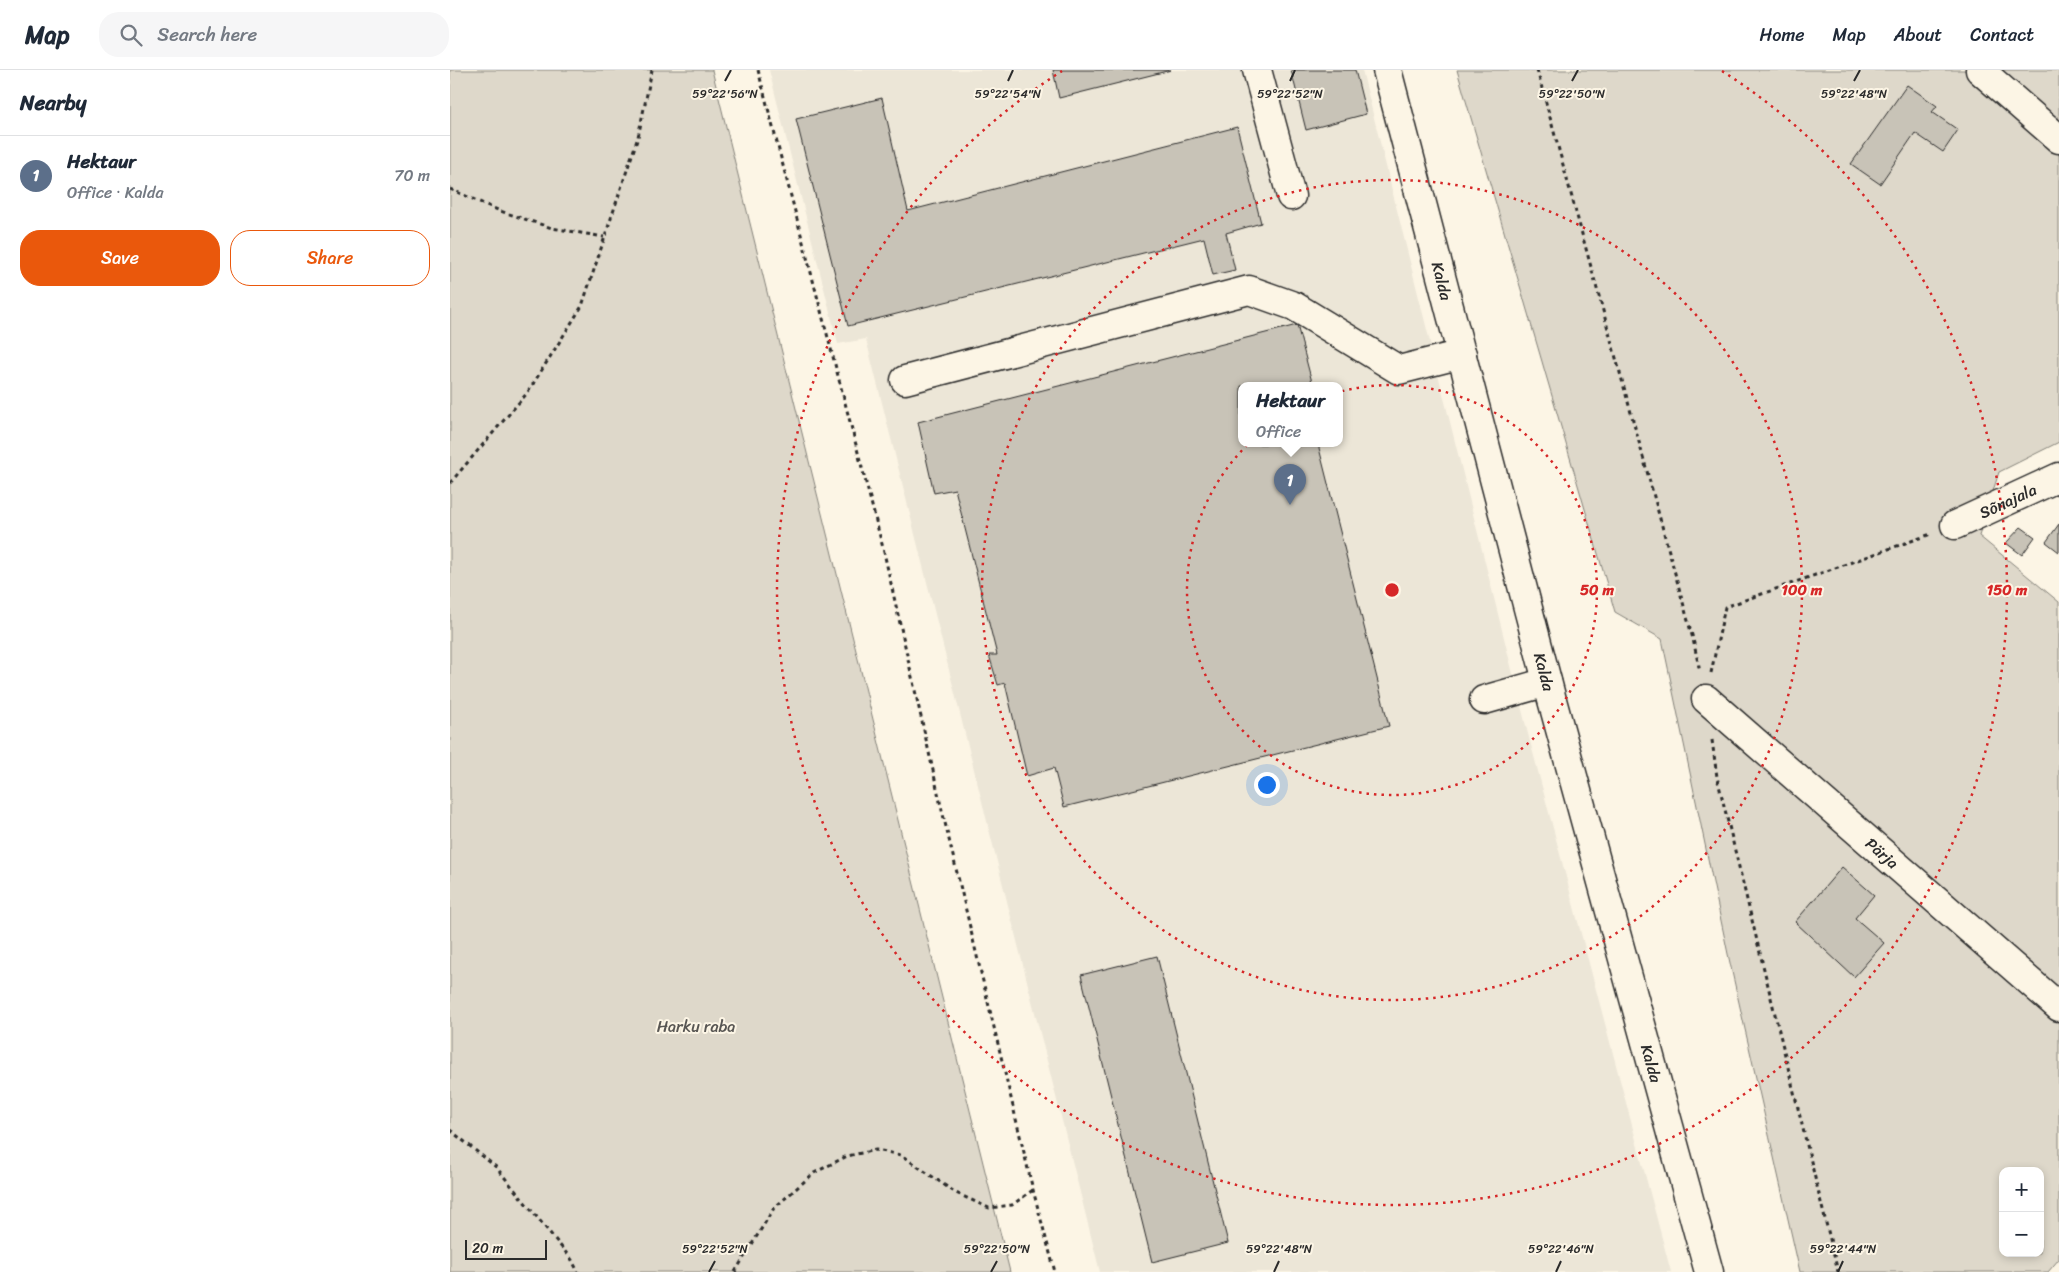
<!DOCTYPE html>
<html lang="en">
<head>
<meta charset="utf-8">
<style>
  body { margin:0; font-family:Sriracha,sans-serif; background:#f6f6f7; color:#1f2937 }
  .controls { position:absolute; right:15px; bottom:15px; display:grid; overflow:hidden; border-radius:10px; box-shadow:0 2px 8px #0003 }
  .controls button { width:45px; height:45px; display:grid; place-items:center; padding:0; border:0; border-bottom:1px solid #e0e1e3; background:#fff; color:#1f2937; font:25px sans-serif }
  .scale { position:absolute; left:15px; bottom:12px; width:82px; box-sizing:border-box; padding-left:5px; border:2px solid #2b2b2b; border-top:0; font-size:14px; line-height:18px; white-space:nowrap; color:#2b2b2b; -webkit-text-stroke:4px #fcf5e5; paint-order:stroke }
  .you { position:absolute; left:816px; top:714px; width:18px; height:18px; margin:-12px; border:4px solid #fff; border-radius:50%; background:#1a73e8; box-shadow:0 0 0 8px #1a73e833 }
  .badge { display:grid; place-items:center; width:32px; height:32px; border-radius:50%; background:#ea580c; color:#fff; font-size:16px; font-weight:700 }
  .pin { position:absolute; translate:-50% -41px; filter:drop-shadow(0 1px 2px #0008) }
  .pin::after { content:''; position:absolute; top:26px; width:18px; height:15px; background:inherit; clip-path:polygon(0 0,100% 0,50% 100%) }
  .popup { position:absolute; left:788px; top:312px; width:105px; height:65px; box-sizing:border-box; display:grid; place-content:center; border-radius:10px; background:#fff; filter:drop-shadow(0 1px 4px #0005); font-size:16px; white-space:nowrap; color:#747a83 }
  .popup b { font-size:19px; color:#1f2937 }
  .popup::after { content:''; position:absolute; left:50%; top:100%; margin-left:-10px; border:10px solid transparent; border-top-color:#fff }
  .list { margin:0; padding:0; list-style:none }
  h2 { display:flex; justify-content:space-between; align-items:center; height:65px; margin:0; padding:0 20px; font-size:21px }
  h2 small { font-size:16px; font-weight:400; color:#747a83 }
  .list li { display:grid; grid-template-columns:32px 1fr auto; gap:15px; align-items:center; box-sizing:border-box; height:80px; padding:0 20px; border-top:1px solid #e0e1e3 }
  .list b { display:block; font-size:19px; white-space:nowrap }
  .list p { margin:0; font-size:16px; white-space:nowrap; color:#747a83 }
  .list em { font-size:16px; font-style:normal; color:#747a83 }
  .actions { display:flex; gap:10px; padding:15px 20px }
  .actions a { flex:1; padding:11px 0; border:1px solid #ea580c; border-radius:20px; text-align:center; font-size:18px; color:#ea580c }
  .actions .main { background:#ea580c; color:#fff }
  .icon { flex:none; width:28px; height:28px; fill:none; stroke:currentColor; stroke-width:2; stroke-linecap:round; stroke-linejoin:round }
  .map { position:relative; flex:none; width:1609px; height:1202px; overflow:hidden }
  header { display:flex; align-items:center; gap:30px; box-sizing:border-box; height:70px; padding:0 25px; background:#fff; border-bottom:1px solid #e0e1e3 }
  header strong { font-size:24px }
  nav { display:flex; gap:28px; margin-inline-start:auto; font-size:18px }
  .search { width:350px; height:45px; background:#f6f6f7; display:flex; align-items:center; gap:12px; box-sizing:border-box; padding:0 18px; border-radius:20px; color:#747a83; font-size:19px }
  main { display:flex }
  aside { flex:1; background:#fff }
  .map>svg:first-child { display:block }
</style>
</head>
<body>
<header>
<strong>Map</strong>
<div class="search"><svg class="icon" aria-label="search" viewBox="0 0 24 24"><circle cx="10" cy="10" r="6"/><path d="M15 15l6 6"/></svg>Search here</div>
<nav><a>Home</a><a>Map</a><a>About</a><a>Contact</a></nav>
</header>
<main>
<aside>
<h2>Nearby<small></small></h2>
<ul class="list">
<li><span class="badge" style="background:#5c6f8a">1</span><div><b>Hektaur</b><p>Office · Kalda</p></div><em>70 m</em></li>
</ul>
<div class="actions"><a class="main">Save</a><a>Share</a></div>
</aside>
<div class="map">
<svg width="1609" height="1202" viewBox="0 0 1609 1202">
  <rect width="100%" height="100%" fill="#fcf5e5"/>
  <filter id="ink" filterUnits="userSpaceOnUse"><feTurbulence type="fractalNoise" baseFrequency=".02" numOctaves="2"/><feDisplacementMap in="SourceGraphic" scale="10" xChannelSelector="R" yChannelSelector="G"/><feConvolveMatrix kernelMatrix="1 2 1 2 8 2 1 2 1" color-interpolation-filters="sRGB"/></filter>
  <g filter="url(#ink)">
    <path fill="#ece6d7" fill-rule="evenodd" d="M319 0H912L1077 660 1221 1202H650L416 269 388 274ZM791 316H889V374H791Z"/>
    <g fill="#ded8ca" stroke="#84827a" fill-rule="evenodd">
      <polygon points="0,0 262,0 560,1202 0,1202"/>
      <path d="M1007 0H1609V372L1549 402 1529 466 1609 532V1189L1598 1202H1350L1278 884 1212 569 1165 542ZM1553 1101H1590V1183H1553Z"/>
    </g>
    <g fill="#c8c3b7" stroke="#2b2b2b">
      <polygon points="603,0 721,0 609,28"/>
      <polygon points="841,0 905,0 916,44 856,60"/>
      <polygon points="1457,15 1487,36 1482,42 1508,60 1493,82 1465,63 1430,114 1401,94"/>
      <polygon points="432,28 458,141 787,57 811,153 776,163 785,200 763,205 754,168 398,256 346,49"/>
      <polygon points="847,255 863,316 791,316 791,374 868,374 939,656 614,737 604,698 577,706 555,613 548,615 539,585 547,585 505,419 484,423 468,352"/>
      <polygon points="1609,454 1609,482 1596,472"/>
      <polygon points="1571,457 1585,467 1572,485 1556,473"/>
      <polygon points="1392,797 1424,825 1405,848 1434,873 1404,907 1345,852"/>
      <polygon points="707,886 778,1173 702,1192 631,905"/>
    </g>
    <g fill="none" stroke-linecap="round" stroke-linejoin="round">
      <defs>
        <g id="minor">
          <polyline points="807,0 841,126"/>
          <path id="s1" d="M937 0 1102 630 1259 1202"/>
          <polyline points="1530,0 1609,69"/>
          <polyline points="455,310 799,220 844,236 949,300 1012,284"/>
          <path id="s2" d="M1505 455 1609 407"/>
          <path id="s3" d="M1256 629 1609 937"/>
          <polyline points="1034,630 1097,612"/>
        </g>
      </defs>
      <use href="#minor" stroke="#2b2b2b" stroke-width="31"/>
      <g stroke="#2b2b2b" stroke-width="3" stroke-dasharray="4 4" stroke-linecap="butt">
        <polyline points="308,0 433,478 491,736 583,1120 605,1202"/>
        <polyline points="1087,0 1243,569 1250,602"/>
        <polyline points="0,119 50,141 102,158 154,167"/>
        <polyline points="0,413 78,322 132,236 188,67 202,0"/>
        <polyline points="1261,603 1275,537 1481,464"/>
        <polyline points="1262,670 1267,707 1388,1202"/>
        <polyline points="0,1060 46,1097 122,1190 128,1202"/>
        <polyline points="285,1202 324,1138 364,1103 397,1086 426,1080 451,1085 506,1123 539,1138 562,1135 583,1120"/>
      </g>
      <use href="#minor" stroke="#fcf5e5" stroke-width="28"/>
    </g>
  </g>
  <path fill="none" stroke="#2b2b2b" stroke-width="2" d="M275 11 281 0M558 11 563 0M840 11 845 0M1122 11 1128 0M1404 11 1410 0M259 1202 265 1191M541 1202 547 1191M824 1202 829 1191M1106 1202 1111 1191M1388 1202 1393 1191"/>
  <g fill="none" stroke="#d62828" stroke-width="2.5" stroke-dasharray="2.5 5">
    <circle cx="942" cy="520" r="205"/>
    <circle cx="942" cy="520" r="410"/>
    <path d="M1272 1A615 615 0 1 1 612 1"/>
  </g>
  <g text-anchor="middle" stroke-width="4" stroke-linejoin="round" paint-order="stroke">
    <g font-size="16" fill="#2b2b2b" stroke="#fcf5e5">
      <text dy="6" stroke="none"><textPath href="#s1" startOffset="218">Kalda</textPath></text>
      <text dy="6" stroke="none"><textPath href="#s2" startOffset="58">Sõnajala</textPath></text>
      <text dy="6" stroke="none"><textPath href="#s1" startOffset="622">Kalda</textPath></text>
      <text dy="6" stroke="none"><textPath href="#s3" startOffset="234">Pärja</textPath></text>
      <text dy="6" stroke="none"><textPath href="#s1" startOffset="1028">Kalda</textPath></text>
    </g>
    <g font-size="16" fill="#585653" stroke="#fcf5e5">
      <text x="246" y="962">Harku raba</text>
    </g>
  </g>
  <g font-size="12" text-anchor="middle" fill="#2b2b2b" stroke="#fcf5e5" stroke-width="4" stroke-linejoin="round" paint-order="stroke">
    <text x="558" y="28">59°22'54"N</text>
    <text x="275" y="28">59°22'56"N</text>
    <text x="840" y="28">59°22'52"N</text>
    <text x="1122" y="28">59°22'50"N</text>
    <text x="1404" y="28">59°22'48"N</text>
    <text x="265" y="1183">59°22'52"N</text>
    <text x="547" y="1183">59°22'50"N</text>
    <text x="829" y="1183">59°22'48"N</text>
    <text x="1111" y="1183">59°22'46"N</text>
    <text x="1393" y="1183">59°22'44"N</text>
  </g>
  <circle cx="942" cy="520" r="8" fill="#d62828" stroke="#fcf5e5" stroke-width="2.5"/>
  <g font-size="15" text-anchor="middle" font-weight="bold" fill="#d62828" stroke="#fcf5e5" stroke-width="4" stroke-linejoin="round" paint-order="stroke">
    <text x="1147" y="525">50 m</text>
    <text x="1352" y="525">100 m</text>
    <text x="1557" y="525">150 m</text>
  </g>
</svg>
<div class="controls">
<button>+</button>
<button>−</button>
</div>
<div class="scale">20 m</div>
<div class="you"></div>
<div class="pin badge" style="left:840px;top:435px;background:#5c6f8a">1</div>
<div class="popup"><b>Hektaur</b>Office</div>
</div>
</main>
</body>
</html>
